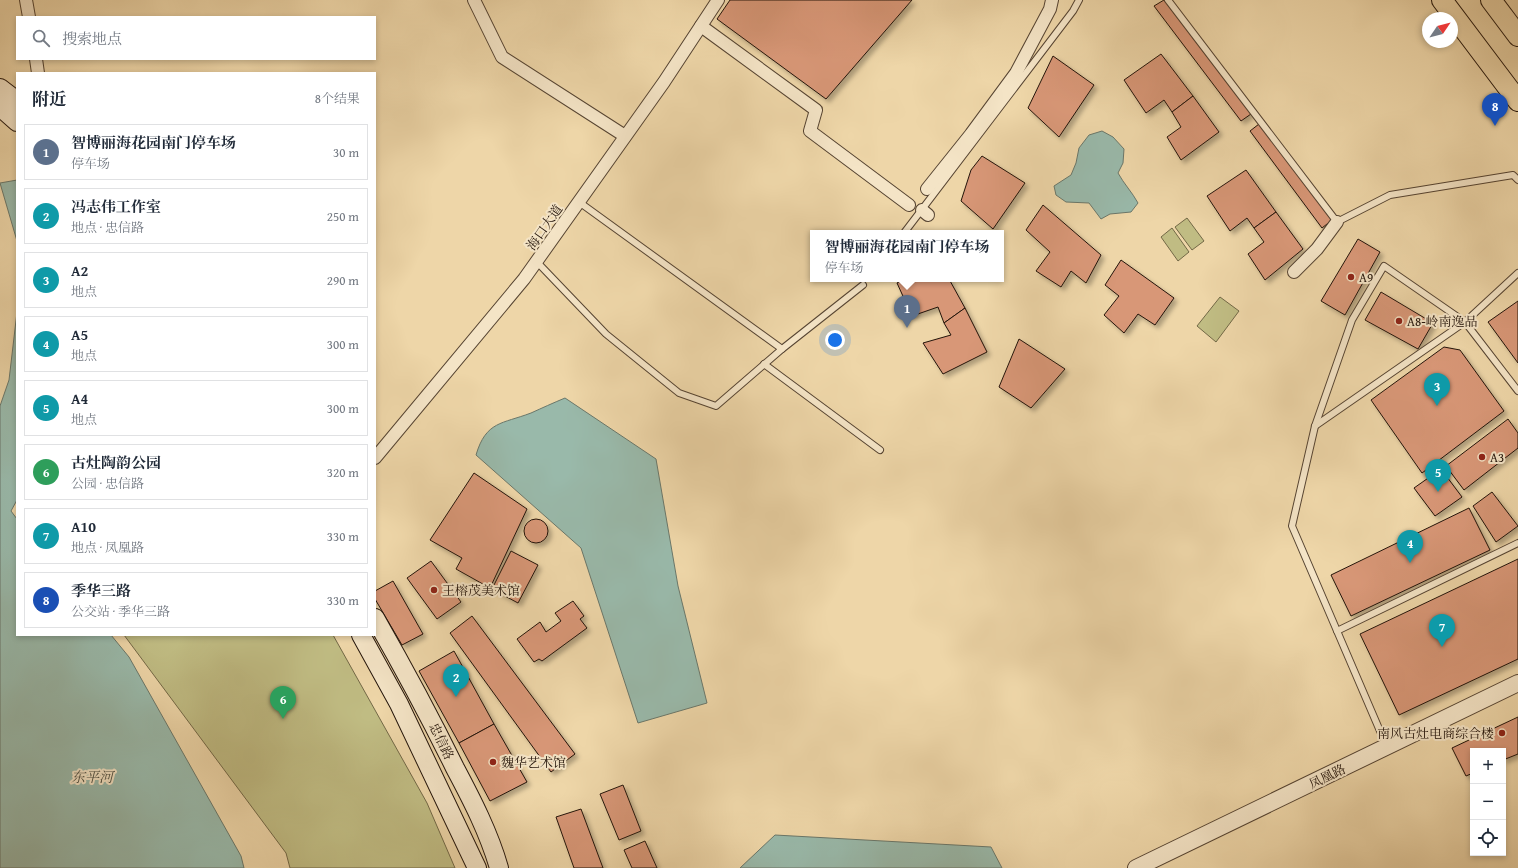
<!DOCTYPE html>
<html lang="zh">
<head>
<meta charset="utf-8">
<style>
  body { margin:0; font-family:"Gentium Book Plus","Noto Serif SC",serif; background:#f6f6f7; color:#1f2937 }
  .controls { position:absolute; right:12px; bottom:12px; display:grid; overflow:hidden; border-radius:0px; box-shadow:0 2px 6px #0003 }
  .controls button { width:36px; height:36px; display:grid; place-items:center; padding:0; border:0; border-bottom:1px solid #e0e1e3; background:#fff; color:#1f2937; font:20px sans-serif }
  .compass { position:absolute; left:1422px; top:12px; width:36px; height:36px; border-radius:50%; background:#fff; box-shadow:0 2px 6px #0003; rotate:55deg }
  .you { position:absolute; left:835px; top:340px; width:14px; height:14px; margin:-10px; border:3px solid #fff; border-radius:50%; background:#1a73e8; box-shadow:0 0 0 6px #1a73e833 }
  .badge { display:grid; place-items:center; width:26px; height:26px; border-radius:50%; background:#db2777; color:#fff; font-size:13px; font-weight:700 }
  .pin { position:absolute; translate:-50% -33px; filter:drop-shadow(0 1px 2px #0008) }
  .pin::after { content:''; position:absolute; top:21px; width:14px; height:12px; background:inherit; clip-path:polygon(0 0,100% 0,50% 100%) }
  .popup { position:absolute; left:810px; top:230px; width:194px; height:52px; box-sizing:border-box; display:grid; place-content:center; border-radius:0px; background:#fff; filter:drop-shadow(0 1px 3px #0005); font-size:13px; white-space:nowrap; color:#747a83 }
  .popup b { font-size:15px; color:#1f2937 }
  .popup::after { content:''; position:absolute; left:50%; top:100%; margin-left:-8px; border:8px solid transparent; border-top-color:#fff }
  .list { margin:0; padding:0; list-style:none }
  h2 { display:flex; justify-content:space-between; align-items:center; height:52px; margin:0; padding:0 16px; font-size:17px }
  h2 small { font-size:13px; font-weight:400; color:#747a83 }
  .list li { display:grid; grid-template-columns:26px 1fr auto; gap:12px; align-items:center; box-sizing:border-box; height:56px; margin:0 8px 8px; padding:0 8px; border:1px solid #e0e1e3; border-radius:0px }
  .list b { display:block; font-size:15px; white-space:nowrap }
  .list p { margin:0; font-size:13px; white-space:nowrap; color:#747a83 }
  .list em { font-size:13px; font-style:normal; color:#747a83 }
  .icon { flex:none; width:22px; height:22px; fill:none; stroke:currentColor; stroke-width:2; stroke-linecap:round; stroke-linejoin:round }
  .map { position:relative; flex:none; width:1518px; height:868px; overflow:hidden }
  .search { position:absolute; background:#fff; box-shadow:0 2px 6px #0003; left:16px; top:16px; width:360px; height:44px; display:flex; align-items:center; gap:10px; box-sizing:border-box; padding:0 14px; border-radius:0px; color:#747a83; font-size:15px }
  .panel { position:absolute; background:#fff; box-shadow:0 2px 6px #0003; left:16px; top:72px; width:360px; height:564px; border-radius:0px }
  .map>svg:first-child { display:block }
</style>
</head>
<body>
<div class="map">
<svg width="1518" height="868" viewBox="0 0 1518 868">
  <defs>
    <filter id="shadow"><feDropShadow dx="3.5" dy="3.5" stdDeviation="2" flood-color="#0004"/></filter>
  </defs>
  <rect width="100%" height="100%" fill="#eed6a8"/>
  <filter id="stains"><feTurbulence type="fractalNoise" baseFrequency=".005" numOctaves="4"/><feColorMatrix values="0 0 0 0 .2 0 0 0 0 .09 0 0 0 0 .02 0 0 0 .5 -.17"/></filter>
  <radialGradient id="worn" r=".72"><stop offset=".6" stop-color="#630" stop-opacity="0"/><stop offset="1" stop-color="#630" stop-opacity=".3"/></radialGradient>
  <g fill="#c0bc83" stroke="#726846">
    <polygon points="1187,218 1204,241 1192,250 1175,227"/>
    <polygon points="1172,228 1189,252 1178,261 1161,237"/>
    <polygon points="1220,297 1239,311 1216,342 1197,326"/>
    <polygon points="124,635 333,635 427,803 455,868 290,868 286,853"/>
  </g>
  <g fill="#99b9aa" stroke="#6a776a">
    <path d="M1102 131 1113 137 1124 149 1123 163 1118 173C1124 184 1132 192 1138 203L1131 212 1110 214 1101 219 1089 203 1066 202 1056 195 1054 186 1071 175 1076 163 1079 148 1089 135Z"/>
    <polygon points="17,180 17,241 0,183"/>
    <polygon points="17,312 17,500 11,511 17,519 17,635 111,635 129,657 241,856 244,868 0,868 0,406 9,380"/>
    <path d="M565 398 656 459 678 586 707 703 638 723 581 548 476 455C486 421 502 424 531 413 542 408 553 403 565 398Z"/>
    <polygon points="775,835 991,847 1002,868 740,868"/>
  </g>
  <g fill="#d89777" stroke="#23140a" filter="url(#shadow)">
    <polygon points="730,0 912,0 826,99 717,19"/>
    <polygon points="1164,0 1251,114 1241,121 1154,6"/>
    <polygon points="1161,54 1193,96 1172,112 1164,100 1146,113 1124,80"/>
    <polygon points="1053,56 1094,85 1059,137 1028,108"/>
    <polygon points="1193,96 1219,132 1181,160 1167,137 1181,127 1172,112"/>
    <polygon points="1259,124 1332,220 1322,228 1250,131"/>
    <polygon points="982,156 1025,183 993,229 961,201 971,170"/>
    <polygon points="1246,170 1276,212 1254,228 1247,218 1230,231 1207,196"/>
    <polygon points="1043,205 1101,255 1086,283 1071,271 1061,287 1036,271 1050,252 1026,230"/>
    <polygon points="1276,212 1303,249 1265,280 1248,254 1264,242 1254,228"/>
    <polygon points="1358,239 1380,252 1345,315 1321,301"/>
    <polygon points="1121,260 1174,298 1155,325 1138,314 1124,333 1104,315 1119,296 1105,285"/>
    <polygon points="904,279 949,279 965,308 944,323 938,307 912,316 897,283"/>
    <polygon points="1381,292 1433,323 1418,349 1365,320"/>
    <polygon points="1518,301 1518,363 1488,322"/>
    <polygon points="965,308 987,352 943,374 923,343 951,335 944,323"/>
    <polygon points="1019,339 1065,369 1031,408 999,387"/>
    <polygon points="1444,347 1460,350 1504,411 1422,473 1371,400"/>
    <polygon points="1508,419 1518,433 1518,448 1464,490 1446,466"/>
    <polygon points="1441,469 1462,497 1435,516 1414,488"/>
    <polygon points="474,473 527,509 490,588 456,569 462,558 430,540"/>
    <polygon points="1492,492 1518,526 1496,542 1473,506"/>
    <polygon points="1469,508 1490,550 1351,616 1331,575"/>
    <circle cx="536" cy="531" r="12"/>
    <polygon points="511,551 538,565 518,603 492,589"/>
    <polygon points="1518,559 1518,659 1399,715 1360,634"/>
    <polygon points="431,561 461,602 437,619 407,578"/>
    <polygon points="393,581 423,634 402,645 375,599 375,591"/>
    <polygon points="573,601 584,616 580,619 587,628 542,661 539,659 534,662 517,639 540,622 546,632 561,621 555,613"/>
    <polygon points="472,616 575,754 551,772 450,633"/>
    <polygon points="454,651 494,724 459,743 419,671"/>
    <polygon points="1518,717 1518,754 1503,760 1503,751 1473,751 1473,773 1466,776 1452,748"/>
    <polygon points="494,724 527,782 490,801 459,743"/>
    <polygon points="623,785 641,831 619,840 600,794"/>
    <polygon points="581,809 603,868 574,868 556,817"/>
    <polygon points="645,841 657,868 632,868 624,850"/>
  </g>
  <g fill="none" stroke-linecap="round" stroke-linejoin="round">
    <defs>
      <g id="service">
        <polyline points="1168,0 1337,222 1390,195 1513,175 1518,180"/>
        <polyline points="904,233 1073,11 1079,0"/>
        <polyline points="537,262 606,334 679,393 716,406 782,349 579,202"/>
        <polyline points="782,349 863,285"/>
        <polyline points="764,364 880,450"/>
        <polyline points="1315,426 1465,322 1518,273"/>
        <polyline points="1337,631 1518,543"/>
        <polyline points="1386,745 1292,526 1315,426 1352,320 1384,266 1465,322 1518,391"/>
      </g>
      <g id="minor">
        <polyline points="26,0 29,17"/>
        <polyline points="474,0 502,57 625,136"/>
        <polyline points="701,26 816,110 810,131 909,205"/>
        <polyline points="36,59 38,73"/>
        <polyline points="927,189 971,134 1016,73 1050,9 1052,0"/>
        <polyline points="922,210 928,215"/>
        <polyline points="1294,272 1317,249 1337,222"/>
        <polyline points="375,458 524,279 664,82 718,0"/>
      </g>
      <polyline id="tertiary" points="1136,868 1518,683"/>
      <g id="secondary">
        <polyline points="0,88 17,101"/>
        <polyline points="0,107 17,122"/>
        <path d="M375 618C403 667 430 717 455 768 472 800 489 833 499 868"/>
        <polyline points="361,635 399,704 477,868"/>
      </g>
      <g id="primary">
        <polyline points="1442,0 1518,101"/>
        <polyline points="1491,0 1518,36"/>
      </g>
    </defs>
    <use href="#service" stroke="#564432" stroke-width="8"/>
    <use href="#minor" stroke="#564432" stroke-width="14"/>
    <use href="#tertiary" stroke="#564432" stroke-width="18"/>
    <use href="#secondary" stroke="#23140a" stroke-width="20"/>
    <use href="#primary" stroke="#23140a" stroke-width="22"/>
    <use href="#service" stroke="#f4e4c6" stroke-width="6"/>
    <use href="#minor" stroke="#f4e4c6" stroke-width="12"/>
    <use href="#tertiary" stroke="#f4e4c6" stroke-width="16"/>
    <use href="#secondary" stroke="#f4e4c6" stroke-width="18"/>
    <use href="#primary" stroke="#eed6a8" stroke-width="20"/>
  </g>
  <g fill="#8f2418" stroke="#f4e4c6" stroke-width="1.5">
    <circle cx="1351" cy="277" r="4"/>
    <circle cx="1399" cy="321" r="4"/>
    <circle cx="1482" cy="457" r="4"/>
    <circle cx="434" cy="590" r="4"/>
    <circle cx="1502" cy="733" r="4"/>
    <circle cx="493" cy="762" r="4"/>
  </g>
  <g text-anchor="middle" stroke-width="4" stroke-linejoin="round" paint-order="stroke">
    <g font-size="13" fill="#23140a" stroke="#f4e4c6">
      <text transform="translate(544 227) rotate(-55)" y="5">海口大道</text>
      <text transform="translate(442 741) rotate(64)" y="5">忠信路</text>
      <text transform="translate(1327 776) rotate(-26)" y="5">凤凰路</text>
    </g>
    <g font-size="13" fill="#23140a" stroke="#f4e4c6" text-anchor="start">
      <text x="1359" y="282">A9</text>
      <text x="1407" y="326">A8-岭南逸品</text>
      <text x="1490" y="462">A3</text>
      <text x="442" y="595">王榕茂美术馆</text>
      <text x="1494" y="738" text-anchor="end">南风古灶电商综合楼</text>
      <text x="501" y="767">魏华艺术馆</text>
    </g>
    <g font-size="14" font-style="italic" fill="#4c4e42" stroke="#f4e4c6">
      <text x="92" y="782">东平河</text>
    </g>
  </g>
  <rect width="100%" height="100%" filter="url(#stains)"/>
  <rect width="100%" height="100%" fill="url(#worn)"/>
</svg>
<div class="controls">
<button>+</button>
<button>−</button>
<button><svg class="icon" aria-label="locate" viewBox="0 0 24 24"><circle cx="12" cy="12" r="6"/><path d="M12 2v4M12 18v4M2 12h4M18 12h4"/></svg></button>
</div>
<svg class="compass" viewBox="-18 -18 36 36"><path d="M0-13l5 13h-10z" fill="#e53935"/><path d="M0 13l5-13h-10z" fill="#747a83"/></svg>
<div class="you"></div>
<div class="pin badge" style="left:907px;top:328px;background:#5c6f8a">1</div>
<div class="popup"><b>智博丽海花园南门停车场</b>停车场</div>
<div class="pin badge" style="left:456px;top:697px;background:#0f9aa8">2</div>
<div class="pin badge" style="left:1437px;top:406px;background:#0f9aa8">3</div>
<div class="pin badge" style="left:1410px;top:563px;background:#0f9aa8">4</div>
<div class="pin badge" style="left:1438px;top:492px;background:#0f9aa8">5</div>
<div class="pin badge" style="left:283px;top:719px;background:#2e9e5b">6</div>
<div class="pin badge" style="left:1442px;top:647px;background:#0f9aa8">7</div>
<div class="pin badge" style="left:1495px;top:126px;background:#1a4fb4">8</div>
<div class="search"><svg class="icon" aria-label="search" viewBox="0 0 24 24"><circle cx="10" cy="10" r="6"/><path d="M15 15l6 6"/></svg>搜索地点</div>
<section class="panel">
<h2>附近<small>8个结果</small></h2>
<ul class="list">
<li><span class="badge" style="background:#5c6f8a">1</span><div><b>智博丽海花园南门停车场</b><p>停车场</p></div><em>30 m</em></li>
<li><span class="badge" style="background:#0f9aa8">2</span><div><b>冯志伟工作室</b><p>地点 · 忠信路</p></div><em>250 m</em></li>
<li><span class="badge" style="background:#0f9aa8">3</span><div><b>A2</b><p>地点</p></div><em>290 m</em></li>
<li><span class="badge" style="background:#0f9aa8">4</span><div><b>A5</b><p>地点</p></div><em>300 m</em></li>
<li><span class="badge" style="background:#0f9aa8">5</span><div><b>A4</b><p>地点</p></div><em>300 m</em></li>
<li><span class="badge" style="background:#2e9e5b">6</span><div><b>古灶陶韵公园</b><p>公园 · 忠信路</p></div><em>320 m</em></li>
<li><span class="badge" style="background:#0f9aa8">7</span><div><b>A10</b><p>地点 · 凤凰路</p></div><em>330 m</em></li>
<li><span class="badge" style="background:#1a4fb4">8</span><div><b>季华三路</b><p>公交站 · 季华三路</p></div><em>330 m</em></li>
</ul>
</section>
</div>
</body>
</html>
